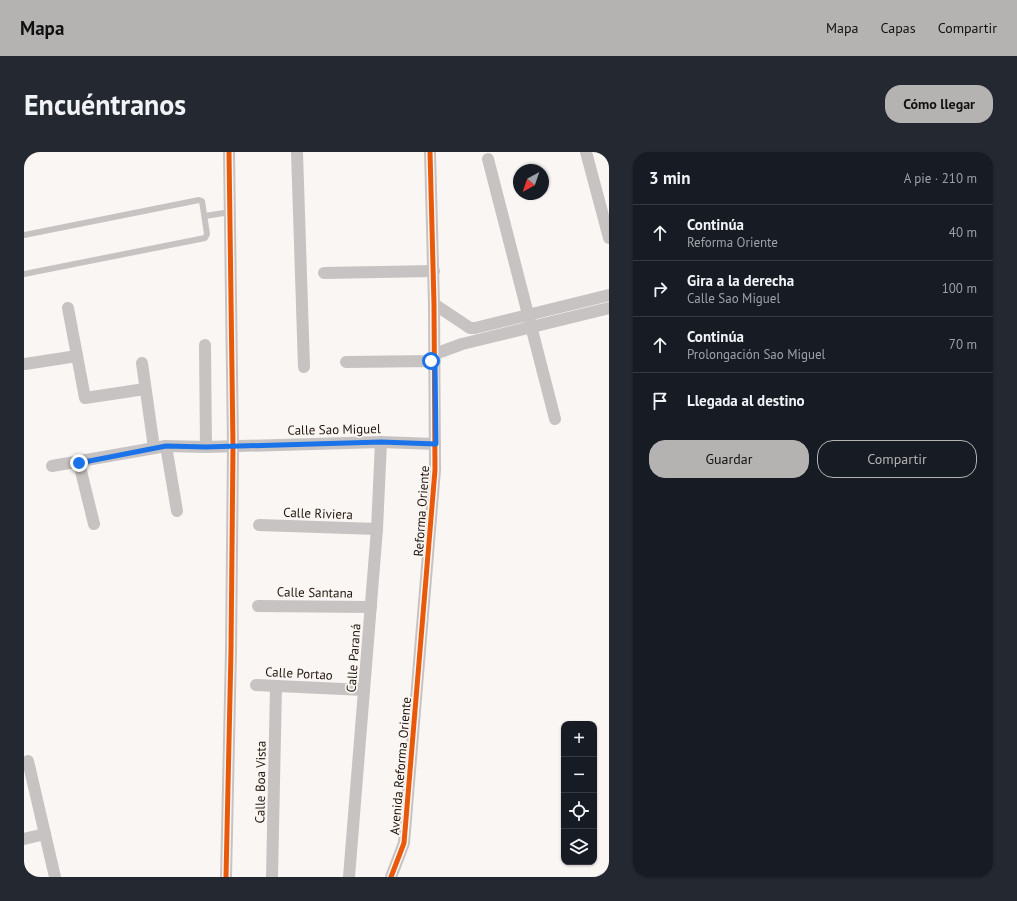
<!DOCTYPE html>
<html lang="es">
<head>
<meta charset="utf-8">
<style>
  body { margin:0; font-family:"PT Sans",sans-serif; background:#242831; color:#f1f3f6 }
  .controls { position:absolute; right:12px; bottom:12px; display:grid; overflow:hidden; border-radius:8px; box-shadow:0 1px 3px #0004 }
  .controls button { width:36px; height:36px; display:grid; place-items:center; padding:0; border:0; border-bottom:1px solid #363941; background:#171b24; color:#f1f3f6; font:20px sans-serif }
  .compass { position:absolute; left:489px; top:12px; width:36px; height:36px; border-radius:50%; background:#171b24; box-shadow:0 1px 3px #0004; rotate:220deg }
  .stop { position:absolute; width:12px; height:12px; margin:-9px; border:3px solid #1a73e8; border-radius:50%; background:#fff }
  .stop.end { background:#1a73e8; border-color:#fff; box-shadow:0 1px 4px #0008 }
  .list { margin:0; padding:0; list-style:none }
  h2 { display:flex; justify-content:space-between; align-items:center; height:52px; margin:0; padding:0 16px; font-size:17px }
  h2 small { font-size:13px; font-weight:400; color:#9ea1a6 }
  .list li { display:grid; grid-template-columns:26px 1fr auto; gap:12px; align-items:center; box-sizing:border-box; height:56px; padding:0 16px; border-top:1px solid #363941 }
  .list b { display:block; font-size:15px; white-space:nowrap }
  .list p { margin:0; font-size:13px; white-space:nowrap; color:#9ea1a6 }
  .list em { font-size:13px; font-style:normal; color:#9ea1a6 }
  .actions { display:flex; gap:8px; padding:12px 16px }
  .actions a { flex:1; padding:9px 0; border:1px solid #b5b3b2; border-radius:16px; text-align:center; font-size:14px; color:#b5b3b2 }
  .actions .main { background:#b5b3b2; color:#111 }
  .icon { flex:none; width:22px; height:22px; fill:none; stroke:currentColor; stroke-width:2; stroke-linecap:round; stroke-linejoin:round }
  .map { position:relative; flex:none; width:585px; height:725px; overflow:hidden; border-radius:16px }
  header { display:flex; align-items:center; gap:24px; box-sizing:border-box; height:56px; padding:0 20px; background:#b5b3b2; color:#111 }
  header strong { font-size:19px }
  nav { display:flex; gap:22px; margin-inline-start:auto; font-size:14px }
  .intro { display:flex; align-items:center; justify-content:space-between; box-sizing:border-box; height:96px; padding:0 24px }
  h1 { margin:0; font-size:28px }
  .button { padding:10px 18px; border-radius:16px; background:#b5b3b2; color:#111; font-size:14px; font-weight:700 }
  main { display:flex; gap:24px; padding:0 24px }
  aside { flex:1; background:#171b24; border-radius:16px; box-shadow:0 1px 3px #0004 }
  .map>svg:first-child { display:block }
</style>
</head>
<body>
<header>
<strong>Mapa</strong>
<nav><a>Mapa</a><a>Capas</a><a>Compartir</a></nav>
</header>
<div class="intro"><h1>Encuéntranos</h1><a class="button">Cómo llegar</a></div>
<main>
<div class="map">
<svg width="585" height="725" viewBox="0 0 585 725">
  <rect width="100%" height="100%" fill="#f9f6f4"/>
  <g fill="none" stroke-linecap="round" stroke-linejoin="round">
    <g stroke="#c8c3c3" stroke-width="6">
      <polyline points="181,64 206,60"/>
      <polyline points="0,83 175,48 178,49 183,82 181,86 0,122"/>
      <polyline points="577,725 585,723"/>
    </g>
    <g stroke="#c8c3c3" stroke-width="12">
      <polyline points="273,0 280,215"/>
      <polyline points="562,0 585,86"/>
      <polyline points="464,7 531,267"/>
      <polyline points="300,121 410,119"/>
      <polyline points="410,152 446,176 451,176 585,143"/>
      <polyline points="44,156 61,246 121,237"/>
      <polyline points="181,193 182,295"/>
      <polyline points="411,202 438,192 585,156"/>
      <polyline points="322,210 411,209"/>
      <polyline points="118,211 130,296"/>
      <polyline points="1,212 53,204"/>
      <polyline points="142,294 153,359"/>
      <polyline points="55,311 70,372"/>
      <polyline points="28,314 142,294 182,295 357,290 411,292"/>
      <polyline points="235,373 353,377"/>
      <polyline points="234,454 347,455"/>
      <polyline points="232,533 340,538"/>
      <polyline points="4,609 31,725"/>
      <polyline points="0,687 21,682"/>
      <polyline points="202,725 207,499 209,294 205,0"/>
      <polyline points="248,725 252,535"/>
      <polyline points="325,725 353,377 357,290"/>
      <polyline points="367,725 380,691 411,318 410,152 406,0"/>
    </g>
    <defs>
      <g id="cycleway">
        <polyline points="202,725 207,499 209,294 205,0"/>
        <polyline points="367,725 380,691 411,318 410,152 406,0"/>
      </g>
    </defs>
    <use href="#cycleway" stroke="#fbf6f2" stroke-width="8"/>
    <use href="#cycleway" stroke="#e8590c" stroke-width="5"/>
  </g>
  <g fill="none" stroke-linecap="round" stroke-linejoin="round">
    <polyline stroke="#1a73e8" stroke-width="5" points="55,311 142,294 182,295 357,290 412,292 411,209 407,209"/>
  </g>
  <g text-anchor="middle" stroke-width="3.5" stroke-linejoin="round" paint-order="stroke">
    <g font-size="13" fill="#201610" stroke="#fbf6f2">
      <text transform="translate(310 277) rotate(-1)" y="5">Calle Sao Miguel</text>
      <text transform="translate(397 359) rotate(-86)" y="5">Reforma Oriente</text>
      <text transform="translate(294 361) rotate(2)" y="5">Calle Riviera</text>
      <text transform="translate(291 440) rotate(1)" y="5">Calle Santana</text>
      <text transform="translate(329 506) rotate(-86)" y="5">Calle Paraná</text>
      <text transform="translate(275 521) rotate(3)" y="5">Calle Portao</text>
      <text transform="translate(376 614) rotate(-85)" y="5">Avenida Reforma Oriente</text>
      <text transform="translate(236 630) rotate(-89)" y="5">Calle Boa Vista</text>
    </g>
  </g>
</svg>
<div class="controls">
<button>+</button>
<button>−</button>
<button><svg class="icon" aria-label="locate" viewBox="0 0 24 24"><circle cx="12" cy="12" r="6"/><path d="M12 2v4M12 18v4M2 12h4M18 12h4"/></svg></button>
<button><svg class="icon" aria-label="layers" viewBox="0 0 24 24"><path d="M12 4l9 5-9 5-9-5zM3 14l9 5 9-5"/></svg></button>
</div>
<svg class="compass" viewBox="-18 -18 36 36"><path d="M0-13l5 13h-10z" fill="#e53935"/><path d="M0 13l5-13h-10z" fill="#9ea1a6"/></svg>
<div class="stop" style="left:407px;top:209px"></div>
<div class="stop end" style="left:55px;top:311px"></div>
</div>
<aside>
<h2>3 min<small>A pie · 210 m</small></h2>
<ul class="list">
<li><svg class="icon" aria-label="ahead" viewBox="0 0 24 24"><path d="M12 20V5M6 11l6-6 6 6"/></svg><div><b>Continúa</b><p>Reforma Oriente</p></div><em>40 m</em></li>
<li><svg class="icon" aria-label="right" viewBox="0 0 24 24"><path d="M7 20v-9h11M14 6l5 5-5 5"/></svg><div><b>Gira a la derecha</b><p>Calle Sao Miguel</p></div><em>100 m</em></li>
<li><svg class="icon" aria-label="ahead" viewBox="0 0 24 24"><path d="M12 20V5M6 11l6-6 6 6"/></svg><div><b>Continúa</b><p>Prolongación Sao Miguel</p></div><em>70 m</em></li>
<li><svg class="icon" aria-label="arrive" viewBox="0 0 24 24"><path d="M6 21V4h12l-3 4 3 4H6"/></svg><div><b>Llegada al destino</b></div></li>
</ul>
<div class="actions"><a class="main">Guardar</a><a>Compartir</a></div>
</aside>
</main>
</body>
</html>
